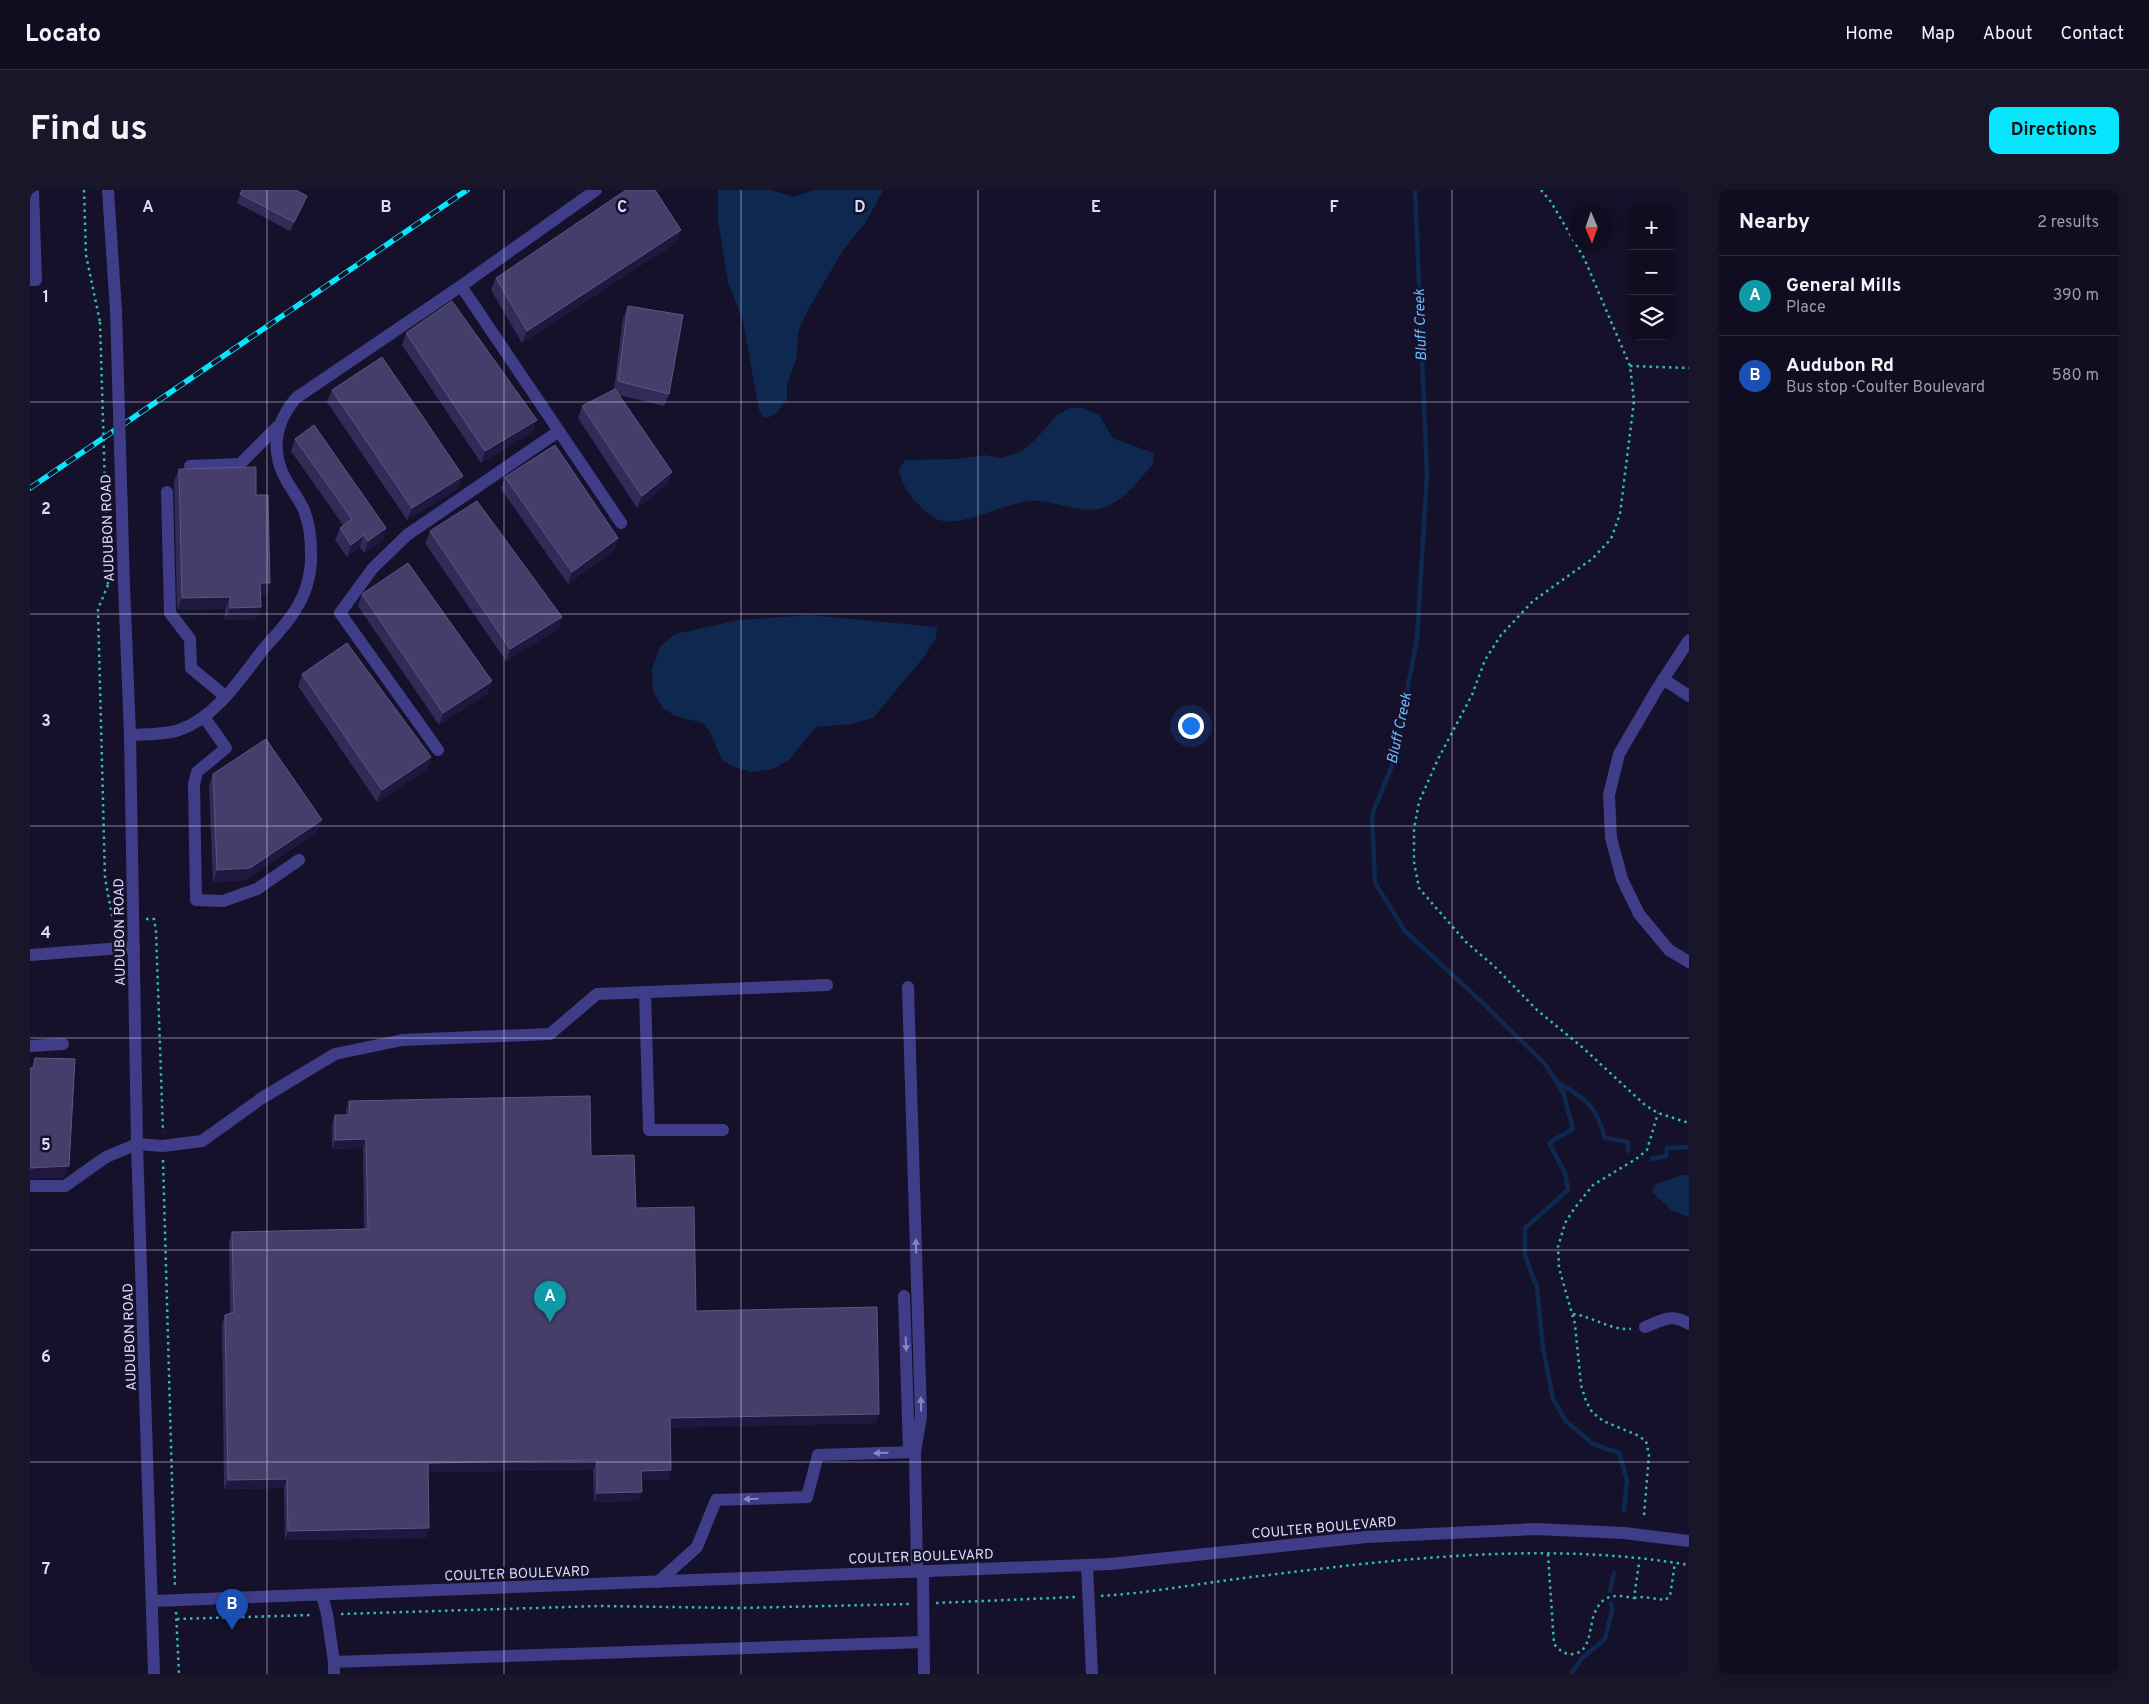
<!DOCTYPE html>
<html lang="en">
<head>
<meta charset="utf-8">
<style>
  body { margin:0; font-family:Overpass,sans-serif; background:#191629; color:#f1f3f6 }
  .controls { position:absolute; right:15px; top:15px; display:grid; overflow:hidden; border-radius:10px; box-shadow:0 2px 12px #0003 }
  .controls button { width:45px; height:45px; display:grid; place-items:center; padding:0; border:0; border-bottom:1px solid #302d3e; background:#100d20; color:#f1f3f6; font:25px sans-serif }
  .compass { position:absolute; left:1539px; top:15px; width:45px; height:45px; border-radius:50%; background:#100d20; box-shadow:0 2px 12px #0003; rotate:178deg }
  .you { position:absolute; left:1160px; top:535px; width:18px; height:18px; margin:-12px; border:4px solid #fff; border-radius:50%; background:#1a73e8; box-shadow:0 0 0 8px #1a73e833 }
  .badge { display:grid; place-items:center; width:32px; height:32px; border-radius:50%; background:#08e6fd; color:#fff; font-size:16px; font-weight:700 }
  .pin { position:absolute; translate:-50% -41px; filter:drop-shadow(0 1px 2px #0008) }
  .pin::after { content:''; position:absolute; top:26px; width:18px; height:15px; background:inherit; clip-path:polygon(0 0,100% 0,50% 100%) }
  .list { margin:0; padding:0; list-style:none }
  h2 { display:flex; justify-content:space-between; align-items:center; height:65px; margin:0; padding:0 20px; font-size:21px }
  h2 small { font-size:16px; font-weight:400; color:#9c9ca5 }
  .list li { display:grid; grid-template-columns:32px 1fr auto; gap:15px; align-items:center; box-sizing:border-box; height:80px; padding:0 20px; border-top:1px solid #302d3e }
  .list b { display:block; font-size:19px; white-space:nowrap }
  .list p { margin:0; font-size:16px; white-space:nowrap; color:#9c9ca5 }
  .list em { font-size:16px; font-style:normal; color:#9c9ca5 }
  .icon { flex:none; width:28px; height:28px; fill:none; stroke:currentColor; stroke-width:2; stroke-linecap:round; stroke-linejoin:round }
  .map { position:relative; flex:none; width:1659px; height:1484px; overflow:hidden; border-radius:10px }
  header { display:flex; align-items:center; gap:30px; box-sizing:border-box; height:70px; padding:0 25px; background:#100d20; border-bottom:1px solid #302d3e }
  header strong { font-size:24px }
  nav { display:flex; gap:28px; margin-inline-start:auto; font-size:18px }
  .intro { display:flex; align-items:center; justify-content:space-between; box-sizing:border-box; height:120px; padding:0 30px }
  h1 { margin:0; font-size:35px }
  .button { padding:12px 22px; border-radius:10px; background:#08e6fd; color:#111; font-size:18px; font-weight:700 }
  main { display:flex; gap:30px; padding:0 30px }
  aside { flex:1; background:#100d20; border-radius:10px; box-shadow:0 2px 12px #0003 }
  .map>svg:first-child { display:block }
</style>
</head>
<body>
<header>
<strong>Locato</strong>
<nav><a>Home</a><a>Map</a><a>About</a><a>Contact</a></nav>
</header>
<div class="intro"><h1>Find us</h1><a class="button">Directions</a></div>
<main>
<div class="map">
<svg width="1659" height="1484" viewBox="0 0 1659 1484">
  <rect width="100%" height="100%" fill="#15112a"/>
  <g fill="#0f284f">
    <polygon points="688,0 741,0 764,7 783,0 853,0 836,32 814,59 779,118 768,142 767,167 757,194 757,209 748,221 740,227 733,227 729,220 713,131 698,92 688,30"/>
    <path d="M1040 218H1053L1069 225 1083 248 1123 263 1124 273C1110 289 1094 311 1073 318 1048 325 1022 309 1001 311 974 313 938 335 913 331 905 330 896 322 891 317 879 306 872 295 869 279L875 270 928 269 955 265 971 268 990 262 1005 250 1027 225Z"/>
    <polygon points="780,425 907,437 906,448 894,467 843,528 822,534 786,537 760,569 743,579 721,582 702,576 692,570 680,542 673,533 645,526 632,517 623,501 622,479 630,457 645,444 709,430"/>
    <polygon points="1652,985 1659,985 1659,1027 1641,1020 1622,1002 1626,994"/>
  </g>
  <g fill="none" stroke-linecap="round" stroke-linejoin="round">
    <g stroke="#0f284f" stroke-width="4.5">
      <polyline points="1385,0 1397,285 1387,448 1364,571 1342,625 1345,693 1375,741 1455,815 1515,874 1533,902 1543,939 1519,953 1535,983 1538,1000 1495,1038 1495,1065 1507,1098 1513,1158 1523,1209 1536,1231 1563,1254 1589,1263 1597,1290 1594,1321"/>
      <path d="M1527 892C1556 909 1566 915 1575 948L1598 952V961"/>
      <polyline points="1622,969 1636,966 1637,958 1659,957"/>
      <polyline points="1580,1401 1584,1383"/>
      <polyline points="1541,1484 1552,1468 1575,1449 1582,1420 1581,1413"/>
    </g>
    <g stroke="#32bbb2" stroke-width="2.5" stroke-dasharray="2.5 4" stroke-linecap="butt">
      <polyline points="54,0 56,65 70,132"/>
      <polyline points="1511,0 1521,12 1554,68 1600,176 1604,211 1590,324 1581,349 1562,369 1503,411 1471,445 1455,470 1442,505 1408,569 1389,612 1384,639 1384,672 1389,698 1407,719 1436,752 1465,777 1507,820 1552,857 1615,915 1628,923 1659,933"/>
      <polyline points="1600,176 1659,178"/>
      <polyline points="78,395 68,419 75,688 83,731 90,731"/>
      <polyline points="116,729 124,729 126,741 133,942"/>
      <polyline points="133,970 145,1397"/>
      <path d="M1543 1124C1564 1127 1579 1140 1601 1139"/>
      <polyline points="1614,1325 1619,1265 1616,1251 1607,1245 1573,1231 1562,1222 1556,1211 1551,1195 1545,1134 1529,1078 1528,1057 1535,1033 1544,1019 1563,995 1606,969 1617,960 1628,923"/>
      <path d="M1518 1364 1524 1454C1529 1460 1535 1465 1543 1464 1562 1462 1559 1434 1565 1422 1568 1416 1571 1411 1577 1408 1586 1404 1596 1407 1604 1408L1609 1373"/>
      <path d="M1071 1406C1119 1403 1166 1394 1214 1388 1360 1370 1512 1350 1659 1375"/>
      <polyline points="1604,1408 1613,1407 1635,1410 1640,1406 1645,1373"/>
      <polyline points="906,1413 1046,1407"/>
      <polyline points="146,1422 149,1484"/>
      <polyline points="311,1424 569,1416 711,1418 881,1414"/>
      <polyline points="147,1429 283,1425"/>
    </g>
    <g stroke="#3f3d88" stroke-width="12">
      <polyline points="78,0 86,121"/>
      <polyline points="0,90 6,90 3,0"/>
      <polyline points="431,96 591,333"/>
      <polyline points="160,276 210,274 248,236"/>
      <polyline points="137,302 140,423 160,449 161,478 195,506"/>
      <polyline points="94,395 100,545 107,954 124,1484"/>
      <polyline points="1659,450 1627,499 1589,564 1579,605 1581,648 1592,689 1609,724 1639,760 1659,772"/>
      <polyline points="1633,489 1659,506"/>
      <polyline points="174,527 196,558 167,582 164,594 166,710 193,711 227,699 269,670"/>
      <path d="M100 545C115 544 134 545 149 540 186 528 212 486 235 457 245 446 256 435 264 422 276 404 282 383 281 361 281 348 279 333 274 320 269 309 261 299 255 288 240 259 246 232 266 208L431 96 566 0"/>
      <polyline points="408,560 310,423 343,378 377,345 529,241"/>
      <polyline points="0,765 104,757"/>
      <polyline points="878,797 891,1226 885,1262"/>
      <polyline points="615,802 619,940 693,940"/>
      <polyline points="0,856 33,854"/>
      <polyline points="0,996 35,996 76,967 107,954 133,956 172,951 232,908 305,864 372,850 520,844 567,804 797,795"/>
      <polyline points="874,1106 879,1260"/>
      <path d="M1615 1137C1633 1130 1641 1123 1659 1134"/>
      <polyline points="1057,1375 1062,1484"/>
      <polyline points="893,1381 894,1484"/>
      <polyline points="628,1392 667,1357 686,1310 777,1307 788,1265 885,1262 887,1382"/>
      <polyline points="292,1405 297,1424 304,1472"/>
      <polyline points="123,1411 1080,1374 1336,1347 1506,1339 1594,1343 1659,1351"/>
      <polyline points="304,1484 304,1472 893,1452"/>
    </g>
    <defs>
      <polyline id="rail" points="0,298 437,0"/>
    </defs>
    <use href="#rail" stroke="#08e6fd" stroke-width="5.5"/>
    <use href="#rail" stroke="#15112a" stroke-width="4" stroke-dasharray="11" stroke-linecap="butt"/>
    <polyline stroke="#32bbb2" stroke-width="2.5" stroke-dasharray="2.5 4" stroke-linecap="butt" points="70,132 78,395"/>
    <polyline stroke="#3f3d88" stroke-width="12" points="86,121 94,395"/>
  </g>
  <g fill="#332a58">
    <polygon points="212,0 277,6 274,15 260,41 207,13"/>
    <polygon points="647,52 492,153 461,100 466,88"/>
    <polygon points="598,116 639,204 634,216 589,205 638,294 607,318 548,228 552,216 584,199 593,128"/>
    <polygon points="376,143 507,230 502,242 451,273 372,155"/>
    <polygon points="302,200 429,298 377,330 297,212"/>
    <polygon points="265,249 356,338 352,350 334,363 330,357 317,367 305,350 310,338 313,335 261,261"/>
    <polygon points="149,279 240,393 236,405 230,405 231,417 226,429 195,430 195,419 147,420 144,291"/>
    <polygon points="475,287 588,348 584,360 538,394 471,299"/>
    <polygon points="400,341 532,427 528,439 476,471 395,353"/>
    <polygon points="332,404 458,503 409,535 328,416"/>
    <polygon points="272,484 401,567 397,579 347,612 268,496"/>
    <polygon points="183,584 287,642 215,690 183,692 179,596"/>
    <polygon points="319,911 561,966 606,1018 666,1121 849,1224 846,1233 640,1237 641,1280 638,1290 611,1290 612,1302 608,1311 564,1312 563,1280 398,1282 399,1338 396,1348 255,1350 254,1298 194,1299 192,1134 195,1125 200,1123 199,1051 202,1042 334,1039 333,958 302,959 302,934 305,925 316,925 316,920"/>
  </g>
  <g fill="#1f183e">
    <polygon points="277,6 274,15 260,41 264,32"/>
    <polygon points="651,40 647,52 492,153 497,141"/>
    <polygon points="507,230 502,242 451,273 455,261"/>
    <polygon points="642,282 638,294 607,318 612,306"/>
    <polygon points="433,286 429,298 377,330 382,318"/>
    <polygon points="356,338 352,350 334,363 338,351"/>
    <polygon points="334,345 330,357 317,367 321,355"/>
    <polygon points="588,348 584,360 538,394 542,382"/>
    <polygon points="230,393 240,393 236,405 226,405"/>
    <polygon points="200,407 195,419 147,420 152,408"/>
    <polygon points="231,417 226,429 195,430 200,418"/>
    <polygon points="532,427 528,439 476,471 480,459"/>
    <polygon points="462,491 458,503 409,535 413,523"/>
    <polygon points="401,567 397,579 347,612 352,600"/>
    <polygon points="292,630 287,642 215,690 183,692 187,680"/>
    <polygon points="336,949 333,958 302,959 305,950"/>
    <polygon points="39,976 34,988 0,989 0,978"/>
    <polygon points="849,1224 846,1233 637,1238 640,1228"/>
    <polygon points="567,1270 563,1280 395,1282 398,1273"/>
    <polygon points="641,1280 638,1290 608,1290 611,1281"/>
    <polygon points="257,1289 254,1298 194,1299 198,1290"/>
    <polygon points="612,1302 608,1311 564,1312 567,1303"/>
    <polygon points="399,1338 396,1348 255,1350 258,1341"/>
  </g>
  <g fill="#453d6a" stroke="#5d5681">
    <polygon points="212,0 266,0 277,6 264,32 210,4"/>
    <polygon points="596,0 625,0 651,40 497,141 466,88"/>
    <polygon points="422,111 507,230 455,261 376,143"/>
    <polygon points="598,116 653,125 639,204 588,191"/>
    <polygon points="352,167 433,286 382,318 302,200"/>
    <polygon points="585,199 642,282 612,306 552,216"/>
    <polygon points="284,235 356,338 338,351 334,345 321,355 310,338 322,329 265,249"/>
    <polygon points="525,255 588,348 542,382 475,287"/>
    <polygon points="226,277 226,305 238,305 240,393 230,393 231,417 200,418 200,407 152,408 149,279"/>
    <polygon points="447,311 532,427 480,459 400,341"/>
    <polygon points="378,373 462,491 413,523 332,404"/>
    <polygon points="317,453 401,567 352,600 272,484"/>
    <polygon points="236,549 292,630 220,678 187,680 183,584"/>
    <polygon points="5,868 45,869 39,976 0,978 0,878 3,878"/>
    <polygon points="560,906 561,966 604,965 606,1018 664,1017 666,1121 847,1117 849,1224 640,1228 641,1280 611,1281 612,1302 567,1303 567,1270 398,1273 399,1338 258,1341 257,1289 198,1290 195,1125 204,1122 202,1042 338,1039 336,949 305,950 305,925 320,925 319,911"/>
  </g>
  <defs><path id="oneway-solid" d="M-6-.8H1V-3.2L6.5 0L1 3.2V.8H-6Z" transform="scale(1.25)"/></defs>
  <g fill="#8784be">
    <use href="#oneway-solid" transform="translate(886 1056) rotate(-92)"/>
    <use href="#oneway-solid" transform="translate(876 1154) rotate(87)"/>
    <use href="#oneway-solid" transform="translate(891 1214) rotate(-91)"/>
    <use href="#oneway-solid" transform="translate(851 1263) rotate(178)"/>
    <use href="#oneway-solid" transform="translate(721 1309) rotate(178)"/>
  </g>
  <path fill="none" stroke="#dedaff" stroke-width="1" stroke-opacity="0.55" d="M237 0V1484M474 0V1484M711 0V1484M948 0V1484M1185 0V1484M1422 0V1484M0 212H1659M0 424H1659M0 636H1659M0 848H1659M0 1060H1659M0 1272H1659"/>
  <g text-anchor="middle" stroke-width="5" stroke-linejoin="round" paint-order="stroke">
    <g font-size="14" fill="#dedaff" stroke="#15112a">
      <text transform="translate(77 338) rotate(-92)" y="5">AUDUBON ROAD</text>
      <text transform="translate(89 742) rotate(-91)" y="5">AUDUBON ROAD</text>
      <text transform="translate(99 1147) rotate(-92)" y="5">AUDUBON ROAD</text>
      <text transform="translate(1294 1337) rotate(-5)" y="5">COULTER BOULEVARD</text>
      <text transform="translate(891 1366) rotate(-2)" y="5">COULTER BOULEVARD</text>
      <text transform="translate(487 1383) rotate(-2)" y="5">COULTER BOULEVARD</text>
    </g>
    <g font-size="15" font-style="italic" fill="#69bafe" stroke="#15112a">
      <text transform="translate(1390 135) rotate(-92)" y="5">Bluff Creek</text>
      <text transform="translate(1369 538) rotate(-78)" y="5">Bluff Creek</text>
    </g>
  </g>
  <g font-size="16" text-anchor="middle" font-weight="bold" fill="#dedaff" stroke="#15112a" stroke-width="5" stroke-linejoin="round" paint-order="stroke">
    <text x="118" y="22">A</text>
    <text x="356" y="22">B</text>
    <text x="592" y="22">C</text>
    <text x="830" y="22">D</text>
    <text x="1066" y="22">E</text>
    <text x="1304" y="22">F</text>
    <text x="16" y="112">1</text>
    <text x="16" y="324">2</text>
    <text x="16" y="536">3</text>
    <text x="16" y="748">4</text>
    <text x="16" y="960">5</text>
    <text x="16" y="1172">6</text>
    <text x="16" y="1384">7</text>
  </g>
</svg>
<div class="controls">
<button>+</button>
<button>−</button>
<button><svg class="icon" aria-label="layers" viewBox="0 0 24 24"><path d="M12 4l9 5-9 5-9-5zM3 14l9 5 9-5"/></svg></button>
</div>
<svg class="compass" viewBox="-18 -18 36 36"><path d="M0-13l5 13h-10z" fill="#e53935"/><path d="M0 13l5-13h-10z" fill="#9c9ca5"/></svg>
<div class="you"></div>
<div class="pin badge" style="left:520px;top:1132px;background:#0f9aa8">A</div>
<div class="pin badge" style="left:202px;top:1440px;background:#1a4fb4">B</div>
</div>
<aside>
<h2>Nearby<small>2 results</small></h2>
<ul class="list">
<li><span class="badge" style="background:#0f9aa8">A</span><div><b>General Mills</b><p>Place</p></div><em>390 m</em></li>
<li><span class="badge" style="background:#1a4fb4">B</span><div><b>Audubon Rd</b><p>Bus stop · Coulter Boulevard</p></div><em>580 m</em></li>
</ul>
</aside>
</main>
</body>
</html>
